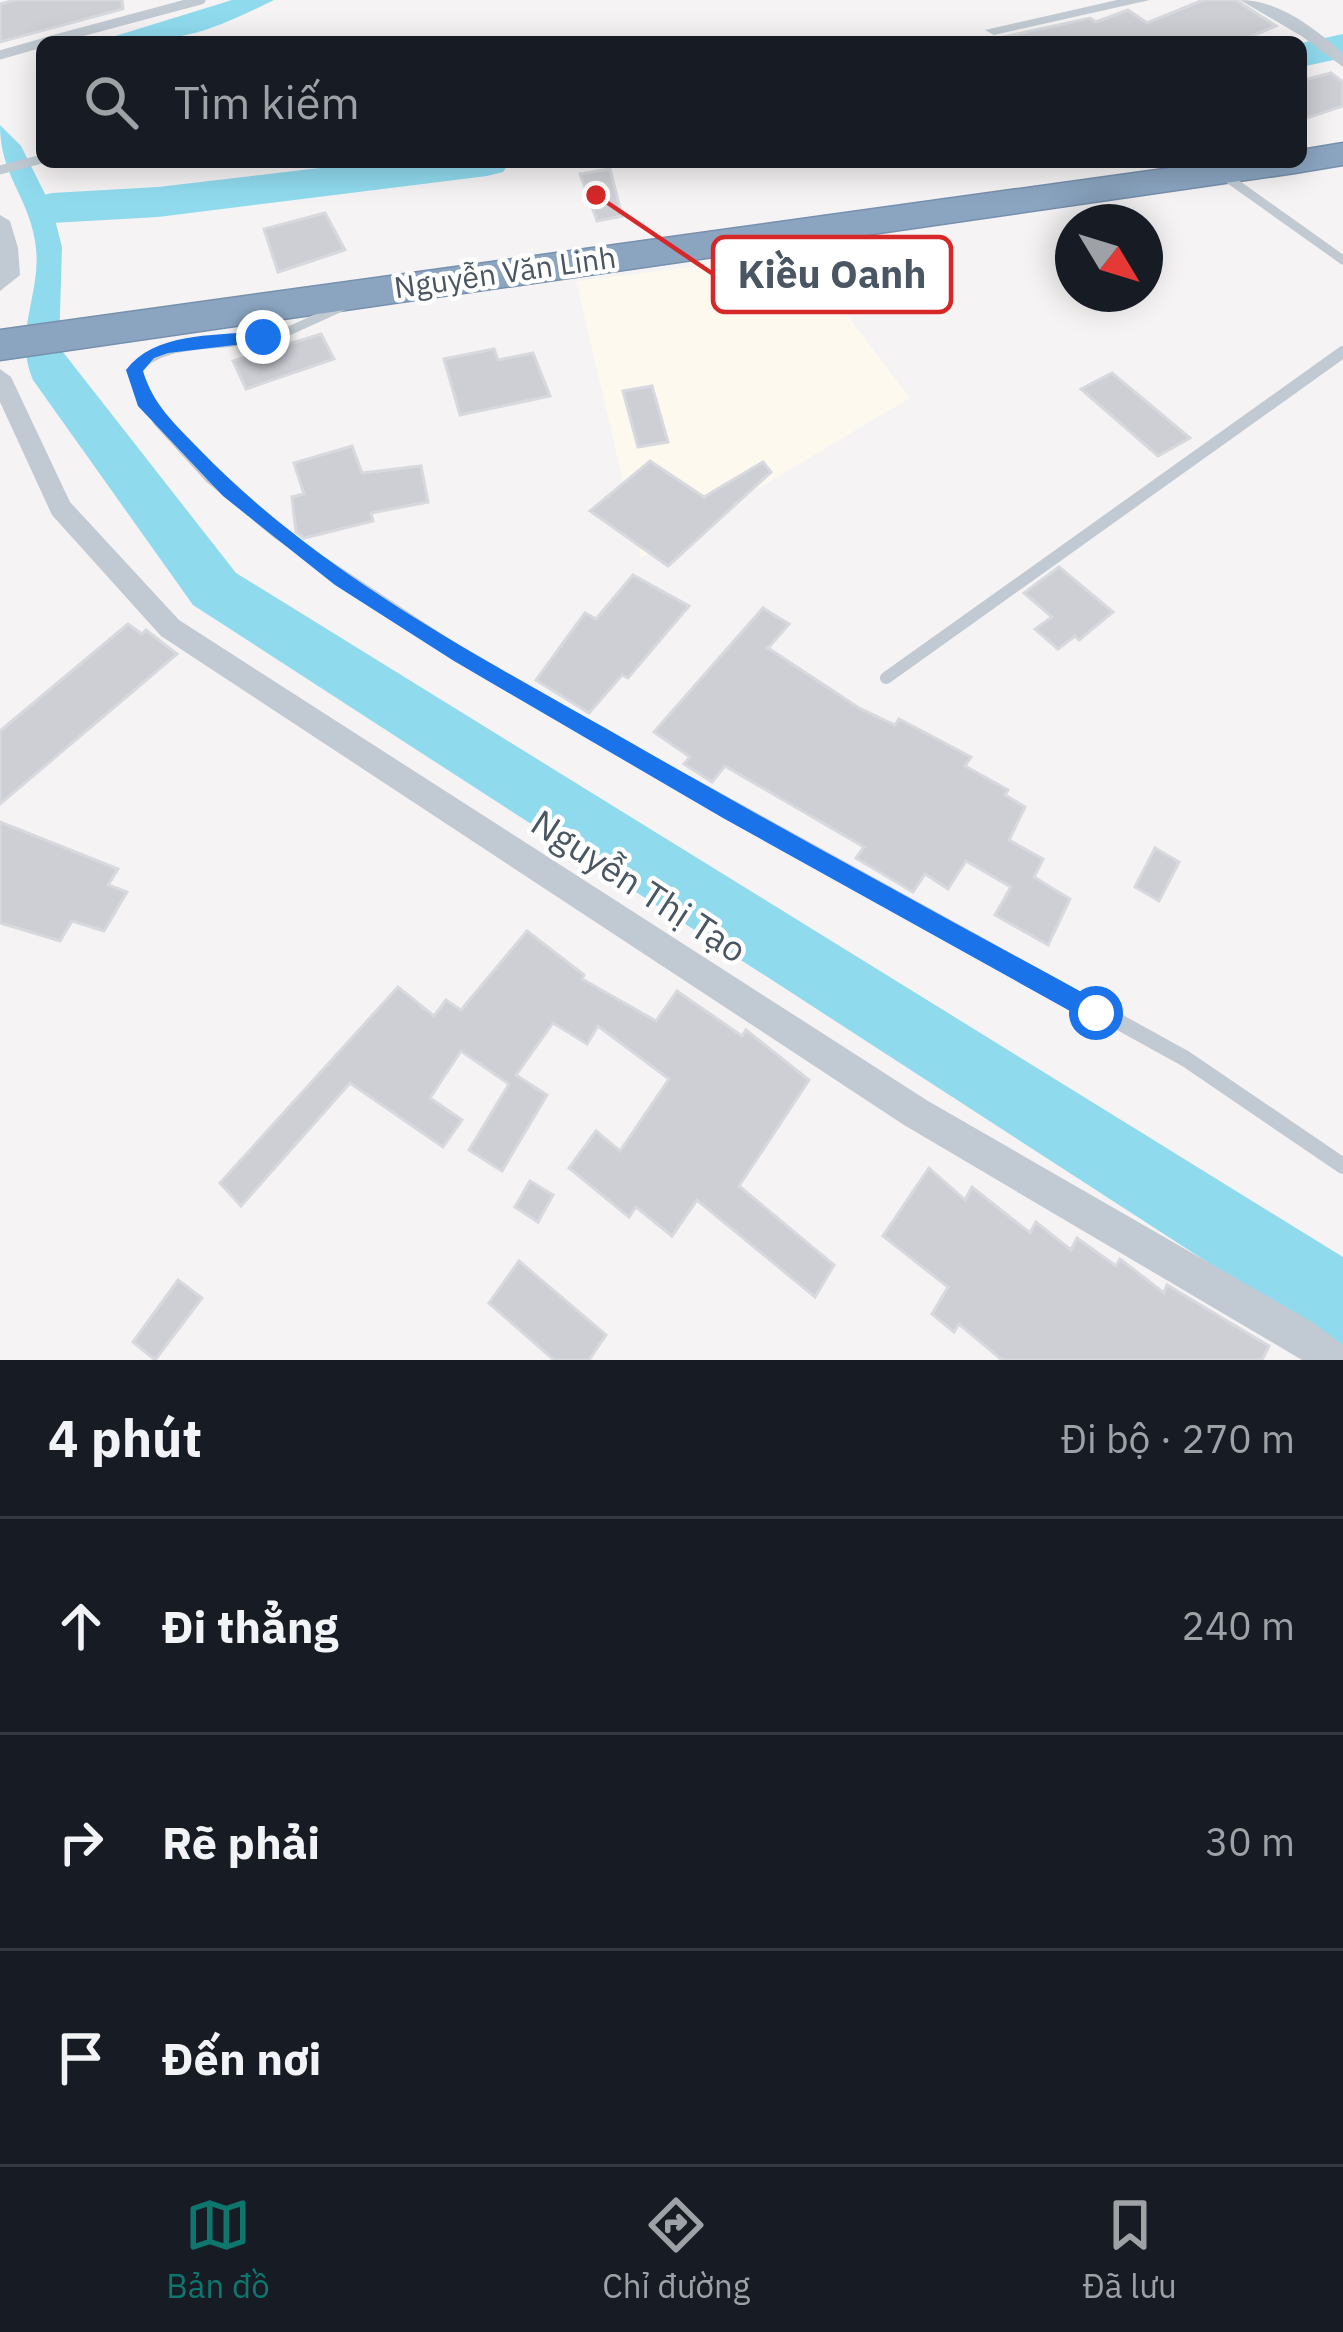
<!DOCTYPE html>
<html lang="vi">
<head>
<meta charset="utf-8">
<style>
  body { margin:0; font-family:"IBM Plex Sans",sans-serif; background:#242831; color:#f1f3f6 }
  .compass { position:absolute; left:1055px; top:204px; width:108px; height:108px; border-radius:50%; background:#171b24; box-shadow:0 6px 30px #0003; rotate:128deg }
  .stop { position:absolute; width:36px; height:36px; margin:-27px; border:9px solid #1a73e8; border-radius:50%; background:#fff }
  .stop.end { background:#1a73e8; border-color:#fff; box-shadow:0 3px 12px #0008 }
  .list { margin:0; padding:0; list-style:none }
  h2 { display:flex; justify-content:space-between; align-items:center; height:156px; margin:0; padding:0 48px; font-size:51px }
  h2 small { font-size:39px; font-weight:400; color:#9ea1a6 }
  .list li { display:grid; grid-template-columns:78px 1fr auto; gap:36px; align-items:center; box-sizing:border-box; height:216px; padding:0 48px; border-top:3px solid #363941 }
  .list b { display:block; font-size:45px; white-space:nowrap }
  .list em { font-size:39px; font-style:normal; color:#9ea1a6 }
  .icon { flex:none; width:66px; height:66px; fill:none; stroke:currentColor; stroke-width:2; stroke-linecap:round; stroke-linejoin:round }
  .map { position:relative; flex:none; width:1343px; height:1360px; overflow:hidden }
  .search { position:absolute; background:#171b24; box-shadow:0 6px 30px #0003; left:36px; right:36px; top:36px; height:132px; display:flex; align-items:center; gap:30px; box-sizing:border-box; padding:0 42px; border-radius:18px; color:#9ea1a6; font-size:45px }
  .sheet { height:804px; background:#171b24 }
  nav { display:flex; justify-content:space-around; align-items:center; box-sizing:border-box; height:168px; border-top:3px solid #363941; background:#171b24; font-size:33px; color:#9ea1a6 }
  nav a { display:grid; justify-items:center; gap:6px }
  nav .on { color:#0f766e }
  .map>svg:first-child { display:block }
</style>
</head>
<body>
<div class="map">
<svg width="1343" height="1360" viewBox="0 0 1343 1360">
  <rect width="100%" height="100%" fill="#f5f3f3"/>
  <polygon fill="#fdf9ef" points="800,254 910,398 641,558 576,281"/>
  <g fill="#90daee">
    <path d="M232 0H274C201 36 178 42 96 42Z"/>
    <path d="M0 125 21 146 52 208 62 247 59 347 236 573 1343 1257V1356L1238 1282 193 605 33 380C12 331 44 291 35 241 28 196 0 175 0 125Z"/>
  </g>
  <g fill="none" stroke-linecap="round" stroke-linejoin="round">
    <g fill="#90daee" fill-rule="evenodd">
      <polygon points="1343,34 1343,58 1301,67 1301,43"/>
      <polygon points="370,162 510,162 503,172 487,176 158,217 52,223 35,219 29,208 35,197 52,193 158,187"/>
    </g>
  </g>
  <g fill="#cdcfd5" stroke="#d7d9de" stroke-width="3">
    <polygon points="15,0 122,0 123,9 0,42 0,4"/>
    <polygon points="1203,0 1236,0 1276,26 1238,42 981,42 1090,18 1096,22 1128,10 1147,23"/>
    <polygon points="1331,73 1343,82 1343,106 1301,120 1301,81"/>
    <polygon points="610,169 622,216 597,221 580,174"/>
    <polygon points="325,213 345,250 278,272 264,229"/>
    <polygon points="321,334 334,359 246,389 233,361"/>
    <polygon points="494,349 498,360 533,353 550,396 460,415 444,359"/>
    <polygon points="1112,373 1190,438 1158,456 1081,389"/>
    <polygon points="652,386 668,442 638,447 623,391"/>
    <polygon points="352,446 362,473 421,466 428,502 371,513 373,521 304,538 296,532 292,497 304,494 294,463"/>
    <polygon points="650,461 704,497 763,462 771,472 668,566 590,511"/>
    <polygon points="1059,567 1113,612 1079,640 1075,636 1058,649 1035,629 1052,617 1024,593"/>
    <polygon points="633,575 689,606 628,678 622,675 589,713 536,680 585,613 596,619"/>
    <polygon points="763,608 789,624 768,648 859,708 895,725 899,719 971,757 965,766 1008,790 1005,795 1025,807 1009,840 1043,859 1034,877 1070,899 1048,945 995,915 1011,887 966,861 948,889 925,874 913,892 856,858 864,847 725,766 712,782 684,764 690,757 654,732"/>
    <polygon points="128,624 142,634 146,630 177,654 0,804 0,731"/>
    <polygon points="0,822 118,869 108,885 127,892 104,931 72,921 60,941 0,923"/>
    <polygon points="1155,848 1179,862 1159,901 1135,887"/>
    <polygon points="527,931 584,975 582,979 656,1021 677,991 742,1036 746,1030 809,1080 739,1186 834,1265 815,1297 697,1200 672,1236 636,1207 629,1217 569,1168 596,1131 620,1151 669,1079 598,1026 587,1044 553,1023 516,1075 547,1095 502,1171 469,1150 509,1084 461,1051 430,1098 462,1120 443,1147 350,1083 241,1206 220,1183 398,987 434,1016 446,1000 461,1010"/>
    <polygon points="929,1168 965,1200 972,1187 1030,1233 1036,1222 1071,1250 1077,1238 1116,1266 1120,1259 1164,1293 1167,1285 1269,1346 1262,1360 1002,1360 959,1324 954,1332 932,1314 948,1287 883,1236"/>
    <polygon points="530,1181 553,1195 538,1222 515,1207"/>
    <polygon points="519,1261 606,1335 589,1360 554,1360 489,1303"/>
    <polygon points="178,1280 202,1298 155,1360 133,1342"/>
  </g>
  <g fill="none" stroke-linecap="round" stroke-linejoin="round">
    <defs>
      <polygon id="highway" points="1343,143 1343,165 1295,173 0,360 0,330 1214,162 1301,162 1301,150"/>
    </defs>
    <use href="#highway" stroke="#7690ad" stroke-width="3"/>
    <g stroke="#c1cad2" stroke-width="9">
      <polyline points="44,42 201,0"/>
      <polyline points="0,55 42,43"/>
      <polyline points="0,170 42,159"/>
      <polyline points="1222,174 1343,260"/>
      <polyline points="211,343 291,330 359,299"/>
    </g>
    <g stroke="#c1cad2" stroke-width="12">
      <path d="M237 340C200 345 160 341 134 370L159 421 210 477 279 534 446 644 694 787"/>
      <polyline points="886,678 1343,352"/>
    </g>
    <polyline stroke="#c1cad2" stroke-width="16" points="688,784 1186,1059 1343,1166"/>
    <g fill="#c1cad2" fill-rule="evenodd">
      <polygon points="1117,0 1150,0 994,35 985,30"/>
      <path d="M1240 0C1279 0 1314 28 1343 53V67L1303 37Z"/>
      <polygon points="0,215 10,221 18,248 20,275 0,291"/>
      <polygon points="0,369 11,377 70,502 179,620 928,1101 1312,1322 1343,1345 1343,1360 1302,1360 904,1125 161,636 52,515 0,402"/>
    </g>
    <use href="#highway" fill="#8ba5c1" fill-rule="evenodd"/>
  </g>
  <path fill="#1a73e8" d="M263 331 271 337 269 341 168 353 154 358 143 371C153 405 175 424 200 450 323 577 484 659 635 745 790 834 948 919 1105 1005V1021H1088L723 818 454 661 335 585 223 496 138 406 126 370C155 331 218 336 263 331Z"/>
  <g text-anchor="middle" stroke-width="9" stroke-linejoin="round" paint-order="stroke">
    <g font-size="30" fill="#4a5661" stroke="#fff">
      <text transform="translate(505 273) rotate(-8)" y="10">Nguyễn Văn Linh</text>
    </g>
    <g font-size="36" fill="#4a5661" stroke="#fff">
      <text transform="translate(639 886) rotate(33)" y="13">Nguyễn Thị Tạo</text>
    </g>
  </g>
  <path fill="none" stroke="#d62828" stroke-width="4.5" d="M596 195L713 274"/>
  <circle fill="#d62828" stroke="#fff" stroke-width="4.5" cx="596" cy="195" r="12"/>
  <rect fill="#fff" stroke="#d62828" stroke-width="4.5" x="713" y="237" width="238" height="75" rx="12"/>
  <g font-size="39" text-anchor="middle" font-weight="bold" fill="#4a5661">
    <text x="832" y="288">Kiều Oanh</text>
  </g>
</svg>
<svg class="compass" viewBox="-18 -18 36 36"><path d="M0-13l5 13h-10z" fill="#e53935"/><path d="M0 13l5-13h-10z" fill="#9ea1a6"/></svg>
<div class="stop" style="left:1096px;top:1013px"></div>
<div class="stop end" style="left:263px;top:337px"></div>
<div class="search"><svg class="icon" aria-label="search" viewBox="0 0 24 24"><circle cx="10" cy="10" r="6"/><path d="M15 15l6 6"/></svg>Tìm kiếm</div>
</div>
<section class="sheet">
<h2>4 phút<small>Đi bộ · 270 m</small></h2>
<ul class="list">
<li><svg class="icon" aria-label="ahead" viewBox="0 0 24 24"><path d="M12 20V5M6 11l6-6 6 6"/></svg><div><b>Đi thẳng</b></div><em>240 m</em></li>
<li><svg class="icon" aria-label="right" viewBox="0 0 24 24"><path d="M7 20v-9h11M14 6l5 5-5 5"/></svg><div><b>Rẽ phải</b></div><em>30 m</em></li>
<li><svg class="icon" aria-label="arrive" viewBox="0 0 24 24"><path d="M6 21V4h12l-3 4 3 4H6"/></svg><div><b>Đến nơi</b></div></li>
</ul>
</section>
<nav>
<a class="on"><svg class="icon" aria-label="map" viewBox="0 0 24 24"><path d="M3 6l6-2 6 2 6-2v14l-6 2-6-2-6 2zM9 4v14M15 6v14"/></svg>Bản đồ</a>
<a><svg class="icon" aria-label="directions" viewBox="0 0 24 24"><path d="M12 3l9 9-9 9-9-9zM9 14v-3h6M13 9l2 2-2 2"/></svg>Chỉ đường</a>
<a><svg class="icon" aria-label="saved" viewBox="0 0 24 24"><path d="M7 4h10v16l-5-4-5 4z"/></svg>Đã lưu</a>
</nav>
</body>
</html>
